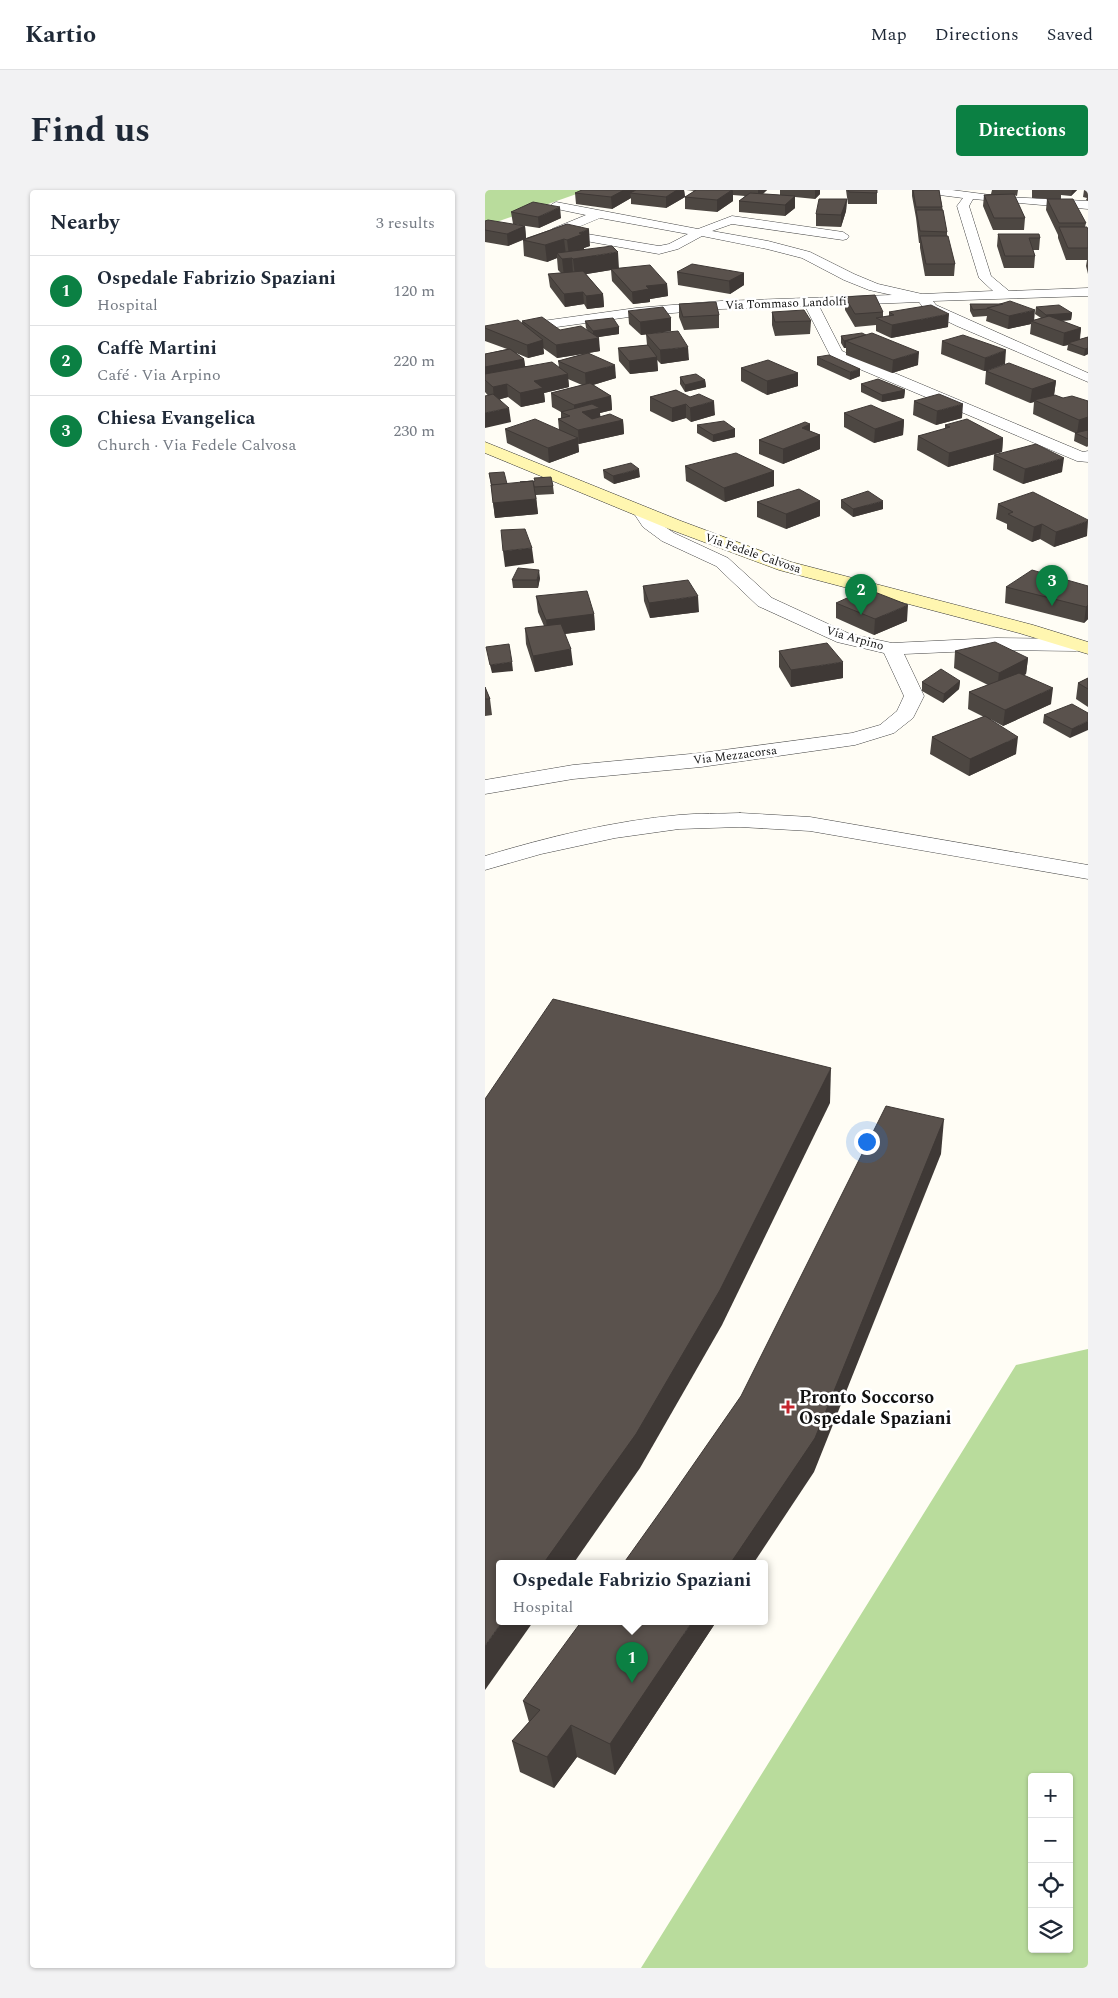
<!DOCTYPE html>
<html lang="en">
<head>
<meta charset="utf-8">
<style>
  body { margin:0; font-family:Spectral,serif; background:#f2f2f3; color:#1f2937 }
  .controls { position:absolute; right:15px; bottom:15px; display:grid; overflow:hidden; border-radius:5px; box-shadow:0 1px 4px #0004 }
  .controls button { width:45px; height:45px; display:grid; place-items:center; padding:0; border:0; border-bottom:1px solid #e0e1e3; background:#fff; color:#1f2937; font:25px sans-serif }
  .you { position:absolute; left:381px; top:951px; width:18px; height:18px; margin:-12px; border:4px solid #fff; border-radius:50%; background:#1a73e8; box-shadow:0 0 0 8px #1a73e833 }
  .badge { display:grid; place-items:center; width:32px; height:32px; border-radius:50%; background:#0b8043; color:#fff; font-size:16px; font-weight:700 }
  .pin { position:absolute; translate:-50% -41px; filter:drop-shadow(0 1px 2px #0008) }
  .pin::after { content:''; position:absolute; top:26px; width:18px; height:15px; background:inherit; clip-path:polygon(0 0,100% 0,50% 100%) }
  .popup { position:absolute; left:11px; top:1370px; width:272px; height:65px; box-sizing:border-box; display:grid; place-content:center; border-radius:5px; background:#fff; filter:drop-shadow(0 1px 4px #0005); font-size:16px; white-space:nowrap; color:#747a83 }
  .popup b { font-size:19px; color:#1f2937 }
  .popup::after { content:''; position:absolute; left:50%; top:100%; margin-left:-10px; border:10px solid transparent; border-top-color:#fff }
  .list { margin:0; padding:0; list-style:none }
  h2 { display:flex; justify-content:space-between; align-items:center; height:65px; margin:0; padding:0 20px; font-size:21px }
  h2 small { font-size:16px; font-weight:400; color:#747a83 }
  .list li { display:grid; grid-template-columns:32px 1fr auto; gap:15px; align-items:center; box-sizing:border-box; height:70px; padding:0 20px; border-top:1px solid #e0e1e3 }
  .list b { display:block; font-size:19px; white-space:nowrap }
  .list p { margin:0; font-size:16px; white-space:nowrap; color:#747a83 }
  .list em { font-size:16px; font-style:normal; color:#747a83 }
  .icon { flex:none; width:28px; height:28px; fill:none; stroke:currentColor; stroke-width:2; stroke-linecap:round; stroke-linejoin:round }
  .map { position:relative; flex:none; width:603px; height:1778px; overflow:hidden; border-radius:5px }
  header { display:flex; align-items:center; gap:30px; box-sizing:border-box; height:70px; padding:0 25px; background:#fff; border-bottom:1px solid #e0e1e3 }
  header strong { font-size:24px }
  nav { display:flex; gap:28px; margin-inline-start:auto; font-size:18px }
  .intro { display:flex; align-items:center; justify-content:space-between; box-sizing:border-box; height:120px; padding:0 30px }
  h1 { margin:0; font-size:35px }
  .button { padding:12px 22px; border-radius:5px; background:#0b8043; color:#fff; font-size:18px; font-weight:700 }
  main { display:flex; gap:30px; padding:0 30px }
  aside { flex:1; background:#fff; border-radius:5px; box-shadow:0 1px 4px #0004 }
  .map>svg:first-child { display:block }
</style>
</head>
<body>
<header>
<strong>Kartio</strong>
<nav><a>Map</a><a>Directions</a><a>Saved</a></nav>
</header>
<div class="intro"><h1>Find us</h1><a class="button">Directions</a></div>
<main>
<aside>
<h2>Nearby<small>3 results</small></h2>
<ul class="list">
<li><span class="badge">1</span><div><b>Ospedale Fabrizio Spaziani</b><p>Hospital</p></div><em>120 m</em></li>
<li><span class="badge">2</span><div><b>Caffè Martini</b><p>Café · Via Arpino</p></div><em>220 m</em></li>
<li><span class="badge">3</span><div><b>Chiesa Evangelica</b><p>Church · Via Fedele Calvosa</p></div><em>230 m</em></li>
</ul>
</aside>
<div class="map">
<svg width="603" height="1778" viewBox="0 0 603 1778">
  <rect width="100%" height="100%" fill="#fffdf5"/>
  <g fill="#b9dc9c" fill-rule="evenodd">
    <polygon points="0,0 103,0 0,36"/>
    <path d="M603 1159V1778H156L531 1175ZM547 1587H584V1759H547Z"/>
  </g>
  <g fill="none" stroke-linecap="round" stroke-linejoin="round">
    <defs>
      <g id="street">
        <path d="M433 0H467L521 7 603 11V19L488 9 484 16 506 86 524 101 603 98V106L448 111 451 115 603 183V192L472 136 441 121 434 112 334 116 357 161 598 262 603 261V272L592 271 346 167 320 116 236 119 151 126 0 147V139L151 118 236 111 407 105 384 100 359 90 317 68 282 59 217 46 193 59 174 64 67 45 65 42 67 39 101 25 67 18 65 16 67 14 71 12 213 39 247 26 358 42 364 46 362 49 358 50 247 34 227 41 283 51 325 62 369 84 393 94 437 104 508 101 494 88 472 16 478 8 439 3ZM115 28 203 44 184 54 174 56 84 41Z"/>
        <polygon points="157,317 163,318 170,330 189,343 243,368 287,408 365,444 407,453 511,448 591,449 598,451 601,455 598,459 591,461 511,460 419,464 439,506 428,528 409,543 370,555 216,577 88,589 0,604 0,590 88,575 216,563 367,543 395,535 412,521 419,506 399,463 352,452 273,416 231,376 177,351 158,337 148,322 151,318"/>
        <path d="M255 623 325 627 603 675V689L325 641 255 637 194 639 130 648 56 664 0 680V666C63 647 128 631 194 625 214 623 235 624 255 623Z"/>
      </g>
      <polygon id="secondary" points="0,252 196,331 306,372 548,435 603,452 603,464 534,443 294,380 184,339 0,263"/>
    </defs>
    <use href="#street" stroke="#444" stroke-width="1"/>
    <use href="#secondary" stroke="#333" stroke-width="1"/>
    <use href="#street" fill="#fff" fill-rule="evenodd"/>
    <use href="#secondary" fill="#fff6b0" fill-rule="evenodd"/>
  </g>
  <g fill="#4d4742" fill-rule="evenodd">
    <polygon points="97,0 199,0 200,7 181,18 146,14 146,8 127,19 91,14 90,3"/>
    <polygon points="201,0 282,0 278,4 295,5 295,0 335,0 335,4 330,9 310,7 310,18 300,26 254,22 254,11 260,6 248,5 248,11 232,22 200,19 200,7 210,1"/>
    <polygon points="361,0 392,0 392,14 363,14"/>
    <polygon points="427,0 454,0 462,42 462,46 470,74 469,86 440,86 435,58 435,53 434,53 431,28 427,6"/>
    <polygon points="507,0 533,0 532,6 529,5 540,28 539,40 508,40 498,16 499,5 506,4"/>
    <polygon points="547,0 592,0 586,6 576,5 576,9 601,33 600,37 603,40 603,84 601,76 602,70 581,70 573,48 573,45 561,20 562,9 547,8"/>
    <polygon points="599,0 603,0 603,11 601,10 602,8 598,7"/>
    <polygon points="362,9 361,21 356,37 331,36 331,24"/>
    <polygon points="26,22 76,28 54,38 28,34"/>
    <polygon points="0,31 40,36 41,48 82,34 105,56 99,58 99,60 134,78 182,94 183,106 165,109 165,112 148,114 127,91 126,80 101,84 118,104 119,117 102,119 99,114 80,117 65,97 63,84 76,83 73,80 72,68 62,72 39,66 38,50 23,56 0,52"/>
    <polygon points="513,44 555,48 554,60 548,60 550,66 549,78 519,78 512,56"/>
    <polygon points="192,82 259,83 259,95 245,104 193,95"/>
    <polygon points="360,107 398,122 398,127 404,126 404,122 463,137 406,148 391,141 391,135 370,137 360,120"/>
    <polygon points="194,114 234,125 234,138 199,140 194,127"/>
    <polygon points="485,114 518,114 549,130 556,128 550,124 551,117 587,123 586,130 576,131 596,138 595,149 603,147 603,164 599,166 582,160 583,155 578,156 545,144 546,134 523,139 501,131 502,126 488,127 485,121"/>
    <polygon points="143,121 186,128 186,141 156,145 144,134"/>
    <polygon points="287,122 326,131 325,144 290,146 287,135"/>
    <path d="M37 131 75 140 103 141 101 138 100 131 134 137V144L112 147 115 161 104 163 131 188 108 195 126 206 127 220 115 223V227L138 230 139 244 93 254 94 262 64 273 22 253 20 239 74 240 73 229 76 228V222L67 217 66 203 97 195 83 189 84 197 59 203 60 212 36 217 23 207 15 209 26 232 0 202V164L22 159 0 151V136L37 133ZM58 158 72 168 98 164 73 171 74 177 40 176 39 169 31 163 43 168 59 164Z"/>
    <polygon points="161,144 204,170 176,174 172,170 173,181 145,184 134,171 133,158 162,155"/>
    <polygon points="381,145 433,175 407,183 361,165 361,158 359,158 356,153 356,146"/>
    <polygon points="457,151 520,174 504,180 571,191 569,205 578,208 603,211 603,256 602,257 589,251 590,243 548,224 549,212 545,213 500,194 501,181 499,181 456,164"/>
    <polygon points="332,167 375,186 365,190 332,175"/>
    <polygon points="256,178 313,183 313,196 282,205 256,191"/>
    <polygon points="195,187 220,190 221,197 200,202 195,194"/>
    <polygon points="376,194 420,200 419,208 397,212 376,202"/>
    <polygon points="191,200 230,225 206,232 201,228 187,232 165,221 165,207"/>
    <polygon points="429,211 477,228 451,235 428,225"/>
    <polygon points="359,223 419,230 418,245 389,253 359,237"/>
    <polygon points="325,234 325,241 335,245 335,259 298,274 274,264 274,250"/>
    <polygon points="212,235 250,239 250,247 228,252 212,243"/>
    <polygon points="460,235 518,248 517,262 463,277 432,260 433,246 460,239"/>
    <polygon points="509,265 577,282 538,294 508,280"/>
    <polygon points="200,276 289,281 289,296 240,312 201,291"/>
    <polygon points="118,280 155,287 129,294 119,288"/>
    <polygon points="4,283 22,294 68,296 69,304 51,305 53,324 10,328 7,302"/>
    <polygon points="356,310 398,319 368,327 356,318"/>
    <polygon points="335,311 335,326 301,339 272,327 272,312"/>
    <polygon points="513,314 602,346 569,357 555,349 547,352 522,339 522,334 511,329"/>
    <polygon points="55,388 53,398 28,398 27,390"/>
    <polygon points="158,396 214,422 165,428 159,411"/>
    <polygon points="603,396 603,429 599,433 520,413 521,397"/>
    <polygon points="51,406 109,424 110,440 80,444 88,475 50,482 41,454 40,438 59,436 53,422"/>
    <polygon points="351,413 422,431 389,445 351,428"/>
    <polygon points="294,461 358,488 306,497 294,477"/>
    <polygon points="470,461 543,468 541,484 539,485 566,514 518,536 505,529 531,564 484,586 445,564 447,547 499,527 483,519 484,502 503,495 469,478"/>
    <polygon points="603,488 603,517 591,509 593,493"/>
    <polygon points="475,491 474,499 458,513 437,501 437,492"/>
    <polygon points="0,497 5,509 7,525 0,526"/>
    <polygon points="603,523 585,548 558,533 559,525"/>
    <polygon points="231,1432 130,1585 92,1567 69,1598 35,1582 27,1551 44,1532 38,1511"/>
  </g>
  <g fill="#3f3936">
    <polygon points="139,0 153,0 145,3 146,8 127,19 126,7"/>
    <polygon points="192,0 199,0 200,7 181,18 181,7"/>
    <polygon points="248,0 248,11 232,22 232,10"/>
    <polygon points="273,0 282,0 273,7"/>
    <polygon points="330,0 335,0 335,4 330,9"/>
    <polygon points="587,0 592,0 586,6"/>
    <polygon points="310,6 310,18 300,26 300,15"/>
    <polygon points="362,9 361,21 356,37 356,25"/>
    <polygon points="75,17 76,28 54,38 53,27"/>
    <polygon points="40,36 41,48 23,56 22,44"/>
    <polygon points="104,39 105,56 99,58 99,60 84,66 82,50 94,43"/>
    <polygon points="79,49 81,65 72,63 72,68 62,72 60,55"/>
    <polygon points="133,62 134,79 126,79 126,80 90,86 88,69"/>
    <polygon points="87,68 88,84 79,86 77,69"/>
    <polygon points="259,83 259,95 245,104 244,91"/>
    <polygon points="182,94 183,106 165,109 165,112 148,114 147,102 161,96"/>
    <polygon points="98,102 99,114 80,117 79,104"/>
    <polygon points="118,104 119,117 102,119 101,106"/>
    <polygon points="550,120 549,132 546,131 546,134 523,139 524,126"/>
    <polygon points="587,123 586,130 560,132 561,125"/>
    <polygon points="464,124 463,137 406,148 407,135"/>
    <polygon points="186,128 186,141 156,145 155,132"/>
    <polygon points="134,137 134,144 108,148 108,141"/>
    <polygon points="596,138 594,151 583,153 583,155 578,156 579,143"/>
    <polygon points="383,146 361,151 361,158 359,158 359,151"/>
    <polygon points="114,148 115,161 72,168 71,155"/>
    <polygon points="58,150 59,164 43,168 42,155"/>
    <polygon points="203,157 204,170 176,174 175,160"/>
    <polygon points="603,158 603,164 599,166 600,159"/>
    <polygon points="521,160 520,174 499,181 500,168"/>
    <polygon points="434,162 433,175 407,183 408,170"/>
    <polygon points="172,167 173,181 145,184 144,171"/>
    <polygon points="39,169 41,183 0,190 0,177"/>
    <polygon points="130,175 131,188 101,197 100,183"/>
    <polygon points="375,179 375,186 365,190 365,182"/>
    <polygon points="313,183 313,196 282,205 282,191"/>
    <polygon points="83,184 84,197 59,203 60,212 36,217 35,203 49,191"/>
    <polygon points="220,190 221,197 200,202 200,195"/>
    <polygon points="571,191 569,205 549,210 549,212 545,213 547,199"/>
    <polygon points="22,194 23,207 9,211 8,197"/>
    <polygon points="420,200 419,208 397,212 397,205"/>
    <polygon points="126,206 127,220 115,223 116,232 90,229 89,215"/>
    <polygon points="229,211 230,225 206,232 205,218"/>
    <polygon points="201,214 201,228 187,232 187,218"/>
    <polygon points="478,214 477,228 451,235 452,221"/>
    <polygon points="24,218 26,232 0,238 0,223"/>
    <polygon points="603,227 603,241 592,244 594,230"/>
    <polygon points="138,230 139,244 94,254 93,240"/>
    <polygon points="419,230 418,245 389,253 390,239"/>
    <polygon points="325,234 325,248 317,238"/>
    <polygon points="250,239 250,247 228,252 228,245"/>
    <polygon points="335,245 335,259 298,274 298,259"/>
    <polygon points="93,248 94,262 64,273 63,258"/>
    <polygon points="518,248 517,262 463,277 464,263"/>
    <polygon points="579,268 577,282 538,294 540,279"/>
    <polygon points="154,279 155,287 129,294 128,286"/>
    <polygon points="289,281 289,296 240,312 239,298"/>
    <polygon points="51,309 53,324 10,328 8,313"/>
    <polygon points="335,311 335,326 301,339 301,324"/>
    <polygon points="398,311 398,319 368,327 368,319"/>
    <polygon points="603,331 602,346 569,357 571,342"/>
    <polygon points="557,334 555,349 547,352 549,337"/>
    <polygon points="47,358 49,373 20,377 18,361"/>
    <polygon points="54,380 55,388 53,398 52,390"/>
    <polygon points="213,406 214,422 165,428 164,413"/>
    <polygon points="423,415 422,431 389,445 390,429"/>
    <polygon points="603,415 603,429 599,433 601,417"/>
    <polygon points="109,424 110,440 63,446 61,430"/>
    <polygon points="86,459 88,475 50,482 48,466"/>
    <polygon points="543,468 541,484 512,499 514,483"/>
    <polygon points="27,472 28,481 7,483 5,475"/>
    <polygon points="358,472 358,488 306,497 306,480"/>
    <polygon points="475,491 474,499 458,513 459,504"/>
    <polygon points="568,498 566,514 518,536 520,520"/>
    <polygon points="603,531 603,540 585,548 587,539"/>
    <polygon points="533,547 531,564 484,586 485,569"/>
    <polygon points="346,878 345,913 237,1135 155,1278 88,1374 58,1374"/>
    <polygon points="459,929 456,964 329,1282 268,1374 245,1374"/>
    <polygon points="17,1432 48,1432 0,1500 0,1456"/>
    <polygon points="207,1432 231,1432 130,1585 125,1554"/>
    <polygon points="86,1535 92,1567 69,1598 62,1567"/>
  </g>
  <g fill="#5a524d" stroke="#3f3936">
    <polygon points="97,0 139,0 126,7 90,3"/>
    <polygon points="151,0 192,0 181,7 145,3"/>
    <polygon points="211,0 247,0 232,10 200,7"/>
    <polygon points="363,0 392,0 392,3 364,2"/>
    <polygon points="428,0 454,0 457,17 431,17"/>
    <polygon points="265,3 310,6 300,15 254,11"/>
    <polygon points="529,4 540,28 509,28 499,5"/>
    <polygon points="334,9 362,9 356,25 331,24"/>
    <polygon points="562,9 588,9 601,33 574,33"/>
    <polygon points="48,12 75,17 53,27 26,22"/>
    <polygon points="431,20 458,20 462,42 435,41"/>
    <polygon points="3,30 40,36 22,44 0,40 0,31"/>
    <polygon points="82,34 104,39 94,43 98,44 82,50 79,49 60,55 38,50"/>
    <polygon points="574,37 602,37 603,40 603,58 583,58"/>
    <polygon points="513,44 554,44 555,48 544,48 550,66 520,66"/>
    <polygon points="435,46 463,46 470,74 441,74"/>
    <polygon points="127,56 133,62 88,69 87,68 77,69 72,63"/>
    <polygon points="207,74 259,83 244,91 192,82"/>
    <polygon points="165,75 182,94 161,96 164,99 147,102 126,79"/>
    <polygon points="98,81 118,104 101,106 98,102 79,104 63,84"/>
    <polygon points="390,105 398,122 370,124 360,107"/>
    <polygon points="525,111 550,120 524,126 502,118"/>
    <polygon points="231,112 234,125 198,127 194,114"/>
    <polygon points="485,114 518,114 502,118 502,119 488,120"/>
    <polygon points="446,115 464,124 407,135 391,128 409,125 404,122"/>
    <polygon points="574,115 587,123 561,125 551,117"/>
    <polygon points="178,117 186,128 155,132 143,121"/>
    <polygon points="319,120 326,131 290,132 287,122"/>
    <polygon points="564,126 596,138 579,143 546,131"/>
    <polygon points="57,127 75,140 96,136 114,148 71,155 37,131"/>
    <polygon points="128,128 134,137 108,141 100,131"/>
    <polygon points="33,130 58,150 42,155 0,138 0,136"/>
    <polygon points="193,141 203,157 175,160 161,144"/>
    <polygon points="377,143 381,145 359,151 356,146"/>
    <polygon points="387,143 434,162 408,170 361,151"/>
    <polygon points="478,145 521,160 500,168 457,151"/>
    <polygon points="603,147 603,158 600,159 583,153"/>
    <polygon points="163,155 172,167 144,171 133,158"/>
    <polygon points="25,159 39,169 0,177 0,164"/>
    <polygon points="103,163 130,175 100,183 73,171"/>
    <polygon points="344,165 375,179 365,182 332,167"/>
    <polygon points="283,170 313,183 282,191 256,178"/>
    <polygon points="67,172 83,184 49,191 58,198 35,203 22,194 8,197 0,190 0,184"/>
    <polygon points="524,173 571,191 547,199 501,181"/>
    <polygon points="211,184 220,190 200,195 195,187"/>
    <polygon points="393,189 420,200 397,205 376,194"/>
    <polygon points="105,193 126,206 89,215 66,203"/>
    <polygon points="191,200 205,207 214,204 229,211 205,218 201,214 187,218 165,207"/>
    <polygon points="8,204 24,218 0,223 0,206"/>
    <polygon points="454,204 478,214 452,221 429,211"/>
    <polygon points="570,205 578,208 587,206 603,211 603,227 594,230 549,210"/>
    <polygon points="107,214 115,218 97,222 107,229 125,224 138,230 93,240 73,229 85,226 76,222"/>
    <polygon points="386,215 419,230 390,239 359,223"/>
    <polygon points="50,229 93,248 63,258 20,239"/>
    <polygon points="482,229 518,248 464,263 433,246 465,237 460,235"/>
    <polygon points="239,231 250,239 228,245 212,235"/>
    <polygon points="320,232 325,234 317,238 335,245 298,259 274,250"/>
    <polygon points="603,240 603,249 590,243"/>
    <polygon points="551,254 579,268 540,279 509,265"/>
    <polygon points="251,263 289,281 239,298 200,276"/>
    <polygon points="146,273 154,279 128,286 118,280"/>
    <polygon points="19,282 22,294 6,295 7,297 4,283"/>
    <polygon points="66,287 68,296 49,297 48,291 35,292 50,291 49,288"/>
    <polygon points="48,291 51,309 8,313 6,295"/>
    <polygon points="314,299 335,311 301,324 272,312"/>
    <polygon points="383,301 398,311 368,319 356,310"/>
    <polygon points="548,302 603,330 603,331 571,342 557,334 549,337 523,324 528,322 513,314"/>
    <polygon points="40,339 47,358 18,361 16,340"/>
    <polygon points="33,378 54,380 52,390 27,390"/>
    <polygon points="547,380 603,396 603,415 601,417 521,397"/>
    <polygon points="203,390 213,406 164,413 158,396"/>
    <polygon points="382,399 423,415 390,429 351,413"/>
    <polygon points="102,401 109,424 61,430 51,406"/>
    <polygon points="76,434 86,459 48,466 40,438"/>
    <polygon points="510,452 543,468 514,483 470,461"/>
    <polygon points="342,453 358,472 306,480 294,461"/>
    <polygon points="24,454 27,472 5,475 1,457"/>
    <polygon points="456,479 475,491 459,504 437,492"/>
    <polygon points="534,483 568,498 520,520 484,502"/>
    <polygon points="603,488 603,499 593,493"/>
    <polygon points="0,497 5,509 0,509"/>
    <polygon points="587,514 603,523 603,531 587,539 559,525"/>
    <polygon points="500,526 533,547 485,569 447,547"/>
    <polygon points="68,809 346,878 235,1100 151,1244 58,1374 14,1374 14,1432 17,1432 0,1456 0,909"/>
    <polygon points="401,916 459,929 330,1248 245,1374 138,1374 183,1311 256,1206"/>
    <polygon points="96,1432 207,1432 125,1554 86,1535 62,1567 27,1551 55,1520 38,1511"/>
  </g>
  <path fill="#c4262e" stroke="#fff" stroke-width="2" d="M300.5 1209.5h5v5h5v5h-5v5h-5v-5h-5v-5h5z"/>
  <g text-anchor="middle" stroke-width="5" stroke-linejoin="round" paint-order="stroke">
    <g font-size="12" fill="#111" stroke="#fff">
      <text transform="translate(301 113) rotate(-2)" y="4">Via Tommaso Landolfi</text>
      <text transform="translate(268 363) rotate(19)" y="4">Via Fedele Calvosa</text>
      <text transform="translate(370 448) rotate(16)" y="4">Via Arpino</text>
      <text transform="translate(250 565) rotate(-7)" y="4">Via Mezzacorsa</text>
    </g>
    <g font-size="18" font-weight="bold" fill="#111" stroke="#fff" text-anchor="start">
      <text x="314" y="1213">Pronto Soccorso<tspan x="314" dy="21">Ospedale Spaziani</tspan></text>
    </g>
  </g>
</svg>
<div class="controls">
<button>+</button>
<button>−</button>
<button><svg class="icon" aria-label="locate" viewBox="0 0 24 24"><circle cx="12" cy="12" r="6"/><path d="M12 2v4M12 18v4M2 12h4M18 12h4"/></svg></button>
<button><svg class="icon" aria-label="layers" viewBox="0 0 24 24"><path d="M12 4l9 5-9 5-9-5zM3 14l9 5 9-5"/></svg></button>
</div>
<div class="you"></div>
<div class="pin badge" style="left:147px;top:1493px">1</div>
<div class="popup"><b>Ospedale Fabrizio Spaziani</b>Hospital</div>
<div class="pin badge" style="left:376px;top:425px">2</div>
<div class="pin badge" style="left:567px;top:416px">3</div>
</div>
</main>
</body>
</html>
